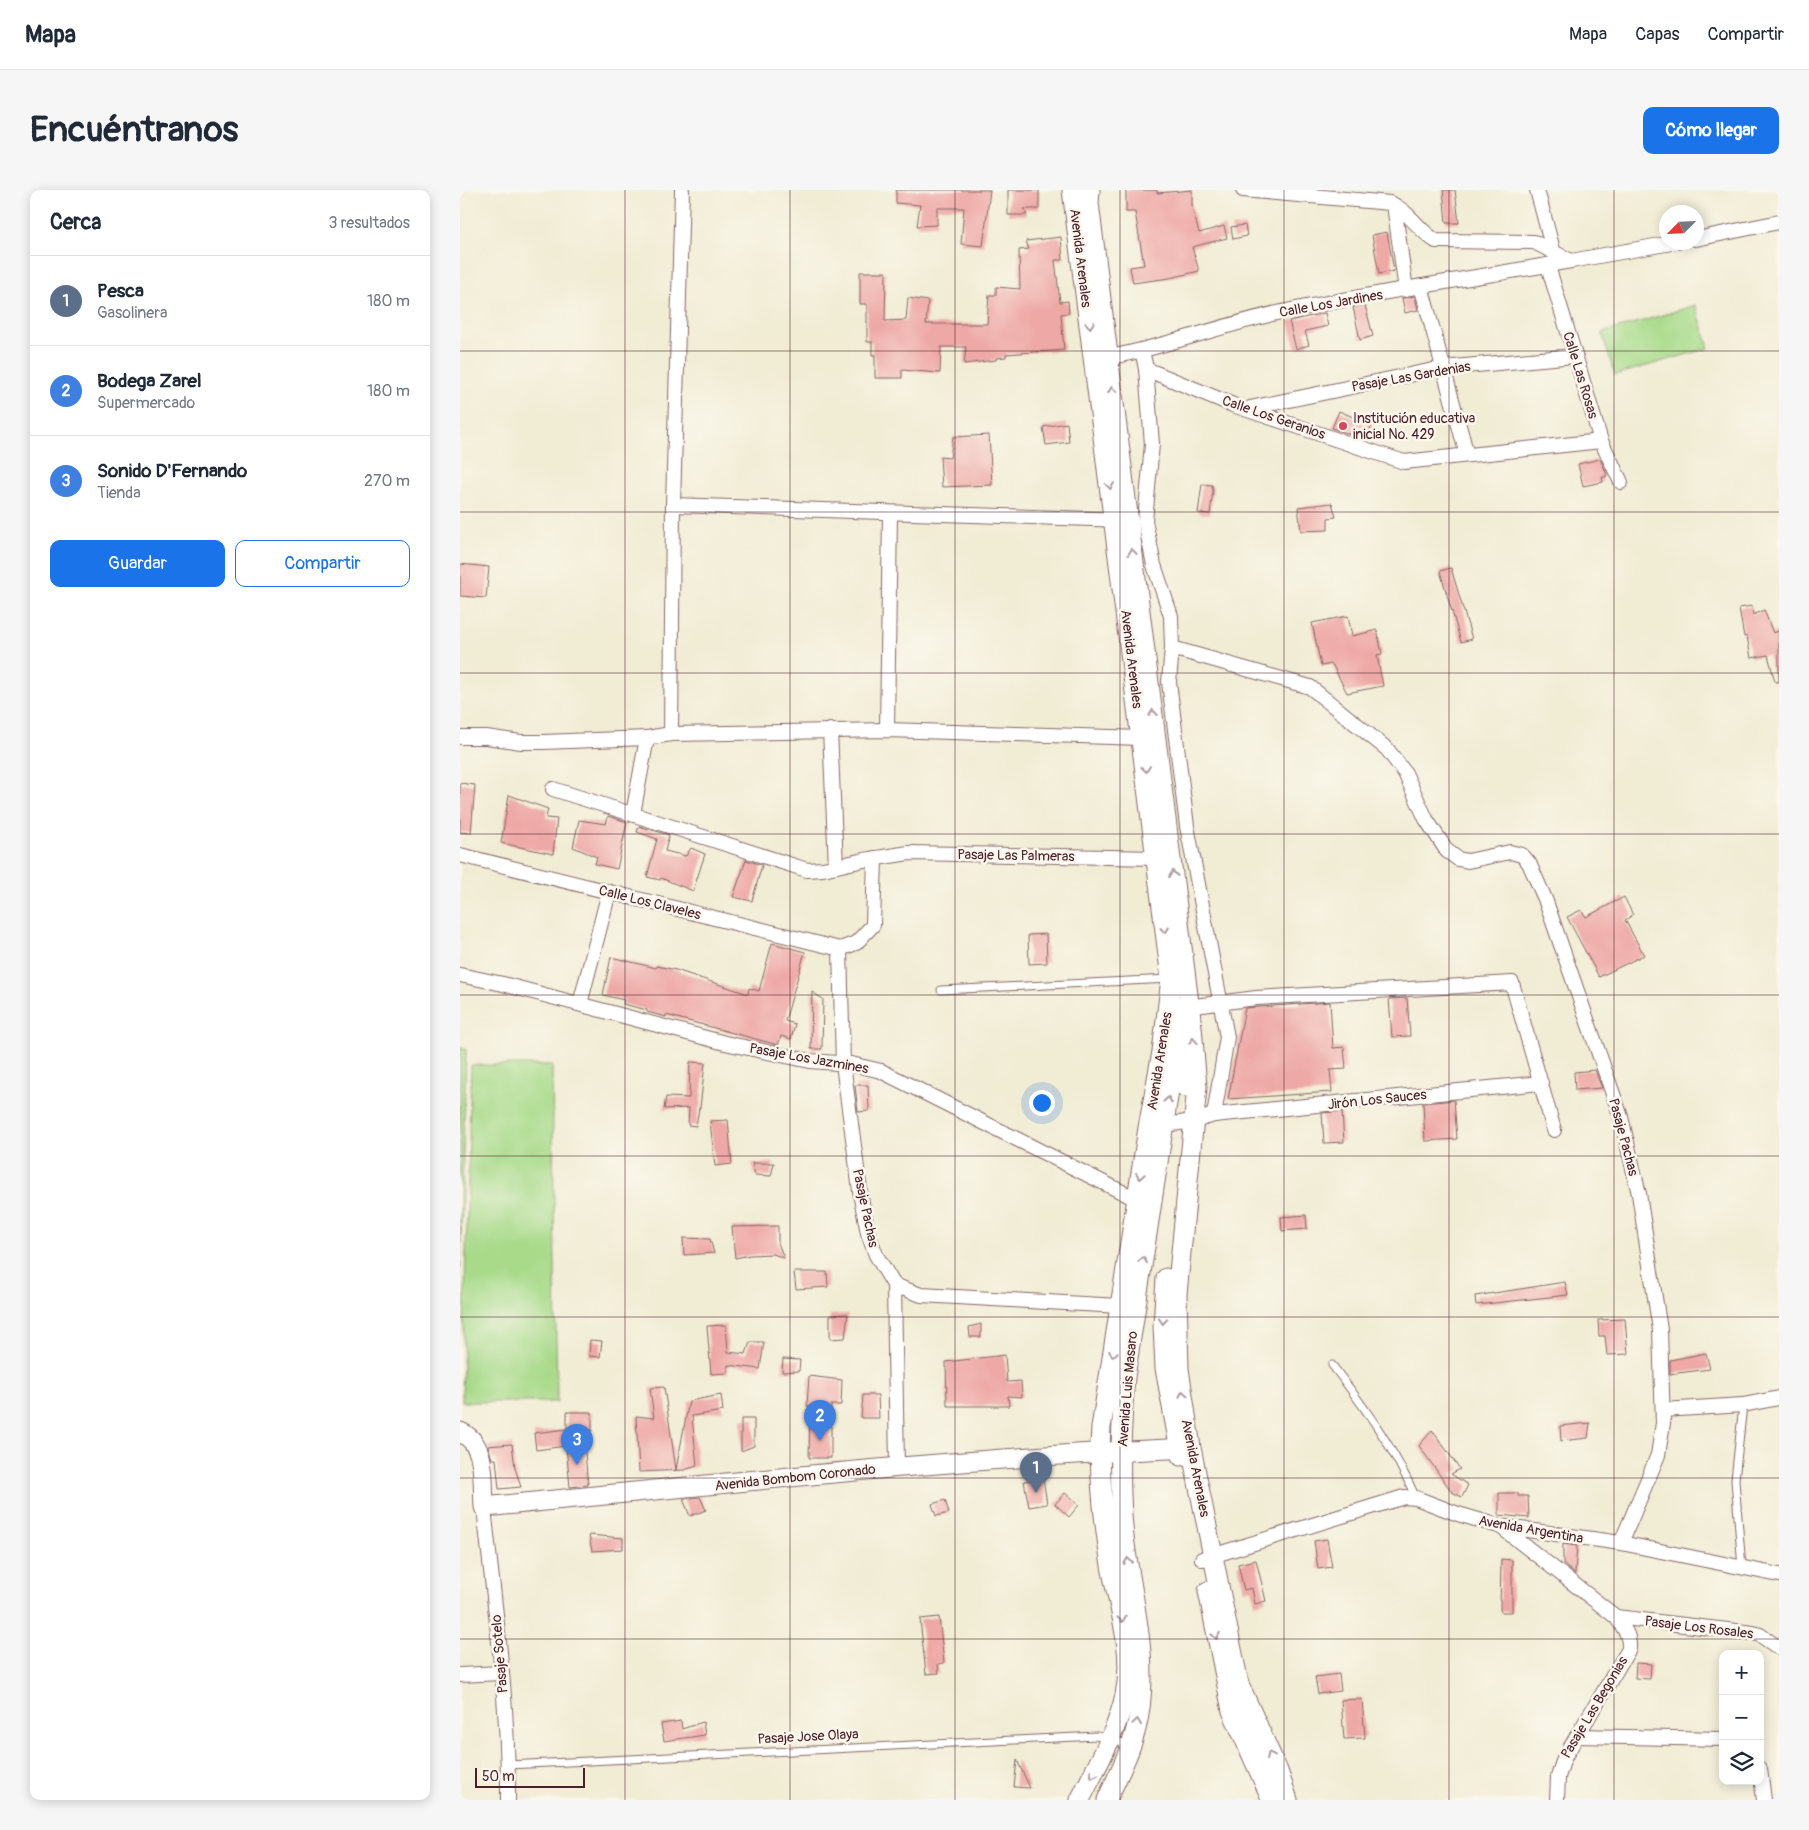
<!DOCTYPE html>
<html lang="es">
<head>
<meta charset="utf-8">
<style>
  body { margin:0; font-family:Pangolin,sans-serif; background:#f6f6f7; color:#1f2937 }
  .controls { position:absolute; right:15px; bottom:15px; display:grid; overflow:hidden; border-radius:10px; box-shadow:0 2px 12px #0003 }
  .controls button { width:45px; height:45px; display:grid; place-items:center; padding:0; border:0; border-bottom:1px solid #e0e1e3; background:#fff; color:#1f2937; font:25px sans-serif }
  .compass { position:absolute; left:1199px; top:15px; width:45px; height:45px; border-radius:50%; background:#fff; box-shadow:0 2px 12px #0003; rotate:246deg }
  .scale { position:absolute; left:15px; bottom:12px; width:110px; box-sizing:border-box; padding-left:5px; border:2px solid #4a1f2b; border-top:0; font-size:14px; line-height:18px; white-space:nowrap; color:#4a1f2b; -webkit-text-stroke:4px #fbf7ec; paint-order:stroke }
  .you { position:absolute; left:581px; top:912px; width:18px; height:18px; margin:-12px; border:4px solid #fff; border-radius:50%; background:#1a73e8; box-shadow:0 0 0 8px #1a73e833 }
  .badge { display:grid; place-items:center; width:32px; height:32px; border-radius:50%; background:#1a73e8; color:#fff; font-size:16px; font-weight:700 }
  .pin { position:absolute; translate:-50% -41px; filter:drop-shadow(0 1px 2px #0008) }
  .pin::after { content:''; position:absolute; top:26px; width:18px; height:15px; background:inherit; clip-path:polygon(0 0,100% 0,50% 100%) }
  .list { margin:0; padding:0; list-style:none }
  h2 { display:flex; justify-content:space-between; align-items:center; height:65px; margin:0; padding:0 20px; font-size:21px }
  h2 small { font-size:16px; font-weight:400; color:#747a83 }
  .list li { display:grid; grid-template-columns:32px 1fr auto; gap:15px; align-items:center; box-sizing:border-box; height:90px; padding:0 20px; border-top:1px solid #e0e1e3 }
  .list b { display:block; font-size:19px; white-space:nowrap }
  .list p { margin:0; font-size:16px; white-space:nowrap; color:#747a83 }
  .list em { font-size:16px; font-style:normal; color:#747a83 }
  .actions { display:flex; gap:10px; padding:15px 20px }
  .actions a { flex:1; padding:11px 0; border:1px solid #1a73e8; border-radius:10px; text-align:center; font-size:18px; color:#1a73e8 }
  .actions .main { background:#1a73e8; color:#fff }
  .icon { flex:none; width:28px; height:28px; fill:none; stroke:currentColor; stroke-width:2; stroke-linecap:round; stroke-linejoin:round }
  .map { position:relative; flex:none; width:1319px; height:1610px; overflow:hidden; border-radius:10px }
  header { display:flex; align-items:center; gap:30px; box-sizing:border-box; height:70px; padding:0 25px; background:#fff; border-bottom:1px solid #e0e1e3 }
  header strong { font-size:24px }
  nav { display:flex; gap:28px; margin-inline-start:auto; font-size:18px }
  .intro { display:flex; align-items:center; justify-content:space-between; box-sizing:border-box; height:120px; padding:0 30px }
  h1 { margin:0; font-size:35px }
  .button { padding:12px 22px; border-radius:10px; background:#1a73e8; color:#fff; font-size:18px; font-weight:700 }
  main { display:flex; gap:30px; padding:0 30px }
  aside { flex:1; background:#fff; border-radius:10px; box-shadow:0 2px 12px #0003 }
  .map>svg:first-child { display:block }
</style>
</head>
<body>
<header>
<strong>Mapa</strong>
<nav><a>Mapa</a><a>Capas</a><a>Compartir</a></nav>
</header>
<div class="intro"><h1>Encuéntranos</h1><a class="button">Cómo llegar</a></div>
<main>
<aside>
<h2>Cerca<small>3 resultados</small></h2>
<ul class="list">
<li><span class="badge" style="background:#5c6f8a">1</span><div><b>Pesca</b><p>Gasolinera</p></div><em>180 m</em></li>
<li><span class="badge" style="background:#3f7fe0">2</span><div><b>Bodega Zarel</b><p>Supermercado</p></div><em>180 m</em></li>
<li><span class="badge" style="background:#3f7fe0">3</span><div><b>Sonido D'Fernando</b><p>Tienda</p></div><em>270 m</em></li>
</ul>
<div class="actions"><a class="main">Guardar</a><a>Compartir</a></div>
</aside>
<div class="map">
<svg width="1319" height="1610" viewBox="0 0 1319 1610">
  <rect width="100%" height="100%" fill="#fbf7ec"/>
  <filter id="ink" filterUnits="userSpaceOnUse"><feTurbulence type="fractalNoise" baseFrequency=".02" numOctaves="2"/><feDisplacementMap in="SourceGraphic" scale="10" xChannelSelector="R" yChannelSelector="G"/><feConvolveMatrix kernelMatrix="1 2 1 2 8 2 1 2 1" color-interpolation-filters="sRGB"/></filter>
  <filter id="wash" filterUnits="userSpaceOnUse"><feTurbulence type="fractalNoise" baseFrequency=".0096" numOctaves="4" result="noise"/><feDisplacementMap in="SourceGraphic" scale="20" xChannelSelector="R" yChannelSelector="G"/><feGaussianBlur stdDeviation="1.12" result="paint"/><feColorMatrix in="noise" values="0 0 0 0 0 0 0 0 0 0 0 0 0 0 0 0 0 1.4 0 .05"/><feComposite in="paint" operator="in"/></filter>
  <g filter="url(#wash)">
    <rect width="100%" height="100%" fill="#f1ecd4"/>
    <g fill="#a8da8a" stroke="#797c5a">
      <polygon points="1236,115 1249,158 1155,185 1142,143"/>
      <polygon points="0,857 6,860 0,1079"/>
      <polygon points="11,875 92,875 97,1212 2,1212"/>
    </g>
    <g id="blocks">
      <g fill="#eea8a6">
        <polygon points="436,0 530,0 523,56 501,54 504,18 477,18 477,35 457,36 460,15 436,13"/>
        <polygon points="548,0 579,0 579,19 564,19 567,25 548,25"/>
        <polygon points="666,0 697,0 697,3 732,0 732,17 739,43 764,36 767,48 732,57 739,81 710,88 673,93 670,77 684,75 675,22 666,22"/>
        <polygon points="983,0 995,0 999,33 986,33"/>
        <polygon points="785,35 787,46 773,49 771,37"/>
        <polygon points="927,42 934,81 919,84 912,45"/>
        <polygon points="601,47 603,70 595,70 600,112 608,111 609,123 601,124 604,160 546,164 546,167 536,168 536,170 504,174 506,157 481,157 480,183 442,180 442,188 415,188 415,165 412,165 412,152 407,152 407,114 400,114 400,82 426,82 425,131 446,130 448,108 468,111 466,134 527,134 529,105 536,105 536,97 560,99 559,60 569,59 566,51"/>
        <polygon points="955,106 958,120 945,123 942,108"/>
        <polygon points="905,115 913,146 900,150 893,117"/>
        <polygon points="865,123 868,136 845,141 849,155 836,159 829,131"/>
        <polygon points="879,221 912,235 906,250 872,238"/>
        <polygon points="607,233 609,252 586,255 583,237"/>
        <polygon points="529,245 532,295 482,297 480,267 490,268 493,247"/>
        <polygon points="1140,269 1146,282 1146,287 1142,287 1143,292 1123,296 1118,274"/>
        <polygon points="742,294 752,295 753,300 750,324 738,323"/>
        <polygon points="872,313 876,327 868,328 868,340 841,341 838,317"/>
        <polygon points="0,374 29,377 26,408 0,406"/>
        <polygon points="991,378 1012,449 1001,452 980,381"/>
        <polygon points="1292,416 1293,425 1304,420 1313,443 1319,441 1319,492 1315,492 1308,465 1291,468 1287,446 1284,447 1279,418"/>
        <polygon points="888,426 892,446 917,440 922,464 917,465 923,496 887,503 872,474 861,476 852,433"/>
        <polygon points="0,593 15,595 11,643 0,642"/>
        <polygon points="49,605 88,619 86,628 97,629 93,664 41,653"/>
        <polygon points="148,626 167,632 157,679 135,674 137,667 113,657 119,630 146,634"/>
        <polygon points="179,636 209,645 205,661 226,666 231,658 245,664 233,701 201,688 200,690 187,687 197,649 177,642"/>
        <polygon points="286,670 302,675 292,711 273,707"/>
        <polygon points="1164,707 1173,725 1165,730 1184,765 1139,787 1107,727 1121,720 1126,727"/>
        <polygon points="586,744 587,773 569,774 568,745"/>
        <polygon points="312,753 345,762 325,831 335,834 331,849 321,846 318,855 206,825 206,827 187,822 187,820 163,814 164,810 143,805 151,767 196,778 197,776 216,780 288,804 289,798 299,801"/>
        <polygon points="352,802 363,809 362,859 351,859"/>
        <polygon points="947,808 950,846 932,847 929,809"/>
        <polygon points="870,812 873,858 884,857 886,879 870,880 872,902 768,909 785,818"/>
        <polygon points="230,872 245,873 240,918 239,918 236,936 228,935 229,918 204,919 206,907 229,908"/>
        <polygon points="1135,880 1142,898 1115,900 1114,882"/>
        <polygon points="395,895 408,895 409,921 398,922"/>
        <polygon points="994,910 997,949 965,951 963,913"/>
        <polygon points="882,921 884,952 864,953 862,923"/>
        <polygon points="268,930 272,974 255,976 250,931"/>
        <polygon points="292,973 314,973 311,986 295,985"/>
        <polygon points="846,1025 847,1039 822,1041 821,1027"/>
        <polygon points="318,1036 318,1053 324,1068 313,1064 290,1065 275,1068 272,1037"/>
        <polygon points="223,1048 250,1049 254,1063 224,1065"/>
        <polygon points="334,1082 367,1082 368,1097 336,1099"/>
        <polygon points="1105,1092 1108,1105 1016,1115 1015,1106"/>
        <polygon points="388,1124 385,1148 370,1149 370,1125"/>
        <polygon points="1165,1129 1168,1164 1147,1165 1145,1146 1139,1146 1138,1130"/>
        <polygon points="521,1134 521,1147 510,1147 509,1137"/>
        <polygon points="266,1135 268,1162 286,1164 290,1152 304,1152 300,1179 268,1175 268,1183 251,1184 247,1136"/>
        <polygon points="130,1150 142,1151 140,1167 129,1166"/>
        <polygon points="1246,1163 1250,1179 1210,1184 1210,1170"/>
        <polygon points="545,1165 547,1192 561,1191 562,1207 548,1206 549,1216 487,1216 486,1172"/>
        <polygon points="323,1169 340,1170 339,1181 322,1182"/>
        <polygon points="349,1186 382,1190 381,1215 371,1215 371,1268 349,1268 350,1216 347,1216"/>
        <polygon points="204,1197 216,1280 229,1211 261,1205 263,1221 232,1226 237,1276 224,1280 179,1282 176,1226 194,1228 190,1198"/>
        <polygon points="403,1205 418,1205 419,1228 401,1228"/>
        <polygon points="107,1222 132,1222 132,1241 123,1241 128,1295 110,1297 106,1256 76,1260 74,1243 107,1239"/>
        <polygon points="281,1229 294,1229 294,1256 281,1261"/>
        <polygon points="1130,1233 1128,1248 1101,1251 1100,1236"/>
        <polygon points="972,1240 1000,1279 991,1284 1008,1295 1002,1307 992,1302 959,1256"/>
        <polygon points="52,1254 55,1278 61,1297 39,1299 36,1269 32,1269 28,1256"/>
        <polygon points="583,1288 587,1314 569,1317 564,1291"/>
        <polygon points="605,1303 619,1315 609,1327 595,1314"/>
        <polygon points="1039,1303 1058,1303 1058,1306 1068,1306 1069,1328 1039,1325"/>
        <polygon points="240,1307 246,1320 230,1326 223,1309"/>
        <polygon points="485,1310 489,1323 476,1326 472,1314"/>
        <polygon points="129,1345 163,1348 163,1359 132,1361"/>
        <polygon points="867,1349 872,1377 858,1379 854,1351"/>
        <polygon points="1103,1354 1117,1356 1115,1384 1103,1374"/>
        <polygon points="1041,1369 1052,1370 1052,1422 1041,1422 1040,1419"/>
        <polygon points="796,1370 806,1411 795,1414 792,1398 784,1400 778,1374"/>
        <polygon points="479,1427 484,1473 478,1474 479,1483 466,1484 460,1429"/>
        <polygon points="1176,1473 1191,1474 1190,1489 1175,1488"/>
        <polygon points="879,1484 881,1501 858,1504 855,1487"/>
        <polygon points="902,1509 905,1548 884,1549 881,1510"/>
        <polygon points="221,1531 222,1539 243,1532 245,1545 204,1551 201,1534"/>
        <polygon points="557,1570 570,1598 554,1597"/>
      </g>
    </g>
  </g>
  <g filter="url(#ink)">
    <use href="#blocks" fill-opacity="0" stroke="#846766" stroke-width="1"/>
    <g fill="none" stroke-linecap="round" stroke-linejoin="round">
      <defs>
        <g id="lane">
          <polyline points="481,800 710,789"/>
          <path d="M872 1175C906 1219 934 1258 956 1308"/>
          <polyline points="1282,1378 1275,1290 1283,1215"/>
          <polyline points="48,1575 637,1546 670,1555"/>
        </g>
        <g id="street">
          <path d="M783 0 930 13C949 21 959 41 976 51L1074 52 1111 71 1217 52"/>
          <polyline points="1077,0 1093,60"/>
          <polyline points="934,15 946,100"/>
          <polyline points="1236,49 1319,32"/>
          <polyline points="1088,76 1141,251 1161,292"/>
          <polyline points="961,96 1007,265"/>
          <polyline points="682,160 686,179 773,215 944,272 1141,251"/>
          <path d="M640 169C705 158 766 133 831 120 924 101 1018 87 1111 71"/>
          <polyline points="686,179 692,254 685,331 694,375 711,426 712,458 709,492 727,636 767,847 754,925"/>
          <polyline points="790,218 983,178 1114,166"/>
          <polyline points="213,315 663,330"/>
          <polyline points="712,458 850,497 927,559 945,583 966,629 987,661 998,669 1008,671 1050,662 1062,665 1069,673 1085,709 1161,927 1179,1004 1200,1140 1203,1233 1198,1265 1161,1353"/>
          <polyline points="370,540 376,676"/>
          <polyline points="427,540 430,323"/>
          <polyline points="211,544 213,315 222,0"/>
          <polyline points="0,547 26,547 61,552 83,552 187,548 211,544 427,540 682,548"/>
          <polyline points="93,599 347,680 363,679 404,670 449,663 697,668"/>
          <polyline points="173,624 187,548"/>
          <polyline points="0,665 380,759"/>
          <polyline points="380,759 383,874 401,1008 408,1043 416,1065 434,1095 437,1277"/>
          <polyline points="380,759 396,753 413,735 415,668"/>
          <polyline points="0,785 43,794 265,853 350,871 391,874 421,881 676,1009"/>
          <polyline points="120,814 149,702"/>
          <polyline points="720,818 796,808 1052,793 1094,940"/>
          <polyline points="704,935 734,931 754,925 1081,893"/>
          <polyline points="434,1095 461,1105 660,1116"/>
          <polyline points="1203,1220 1283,1215 1319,1208"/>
          <path d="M24 1317C34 1414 49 1512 48 1610"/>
          <path d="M1041 1337 1156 1427C1164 1438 1170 1445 1169 1459L1104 1568 1098 1587 1097 1610"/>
          <polyline points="742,1369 944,1307 956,1308 998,1324 1039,1336 1161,1353 1319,1385"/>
          <polyline points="1156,1427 1293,1443 1300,1445 1319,1458"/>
          <polyline points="0,1485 41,1483"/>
          <polyline points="1117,1546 1263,1549"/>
          <polyline points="1300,1579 1304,1610"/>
        </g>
        <g id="secondary">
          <path d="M612 0 711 789 702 862 688 938 641 1238C638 1286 644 1335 652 1381 660 1421 674 1464 665 1505 657 1542 636 1577 620 1610"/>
          <polyline points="630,0 629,13 732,837 737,897 717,1104 719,1179 731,1258 779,1494 818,1581 828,1610"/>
          <polyline points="714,815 725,897"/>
          <polyline points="706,1088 703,1136 705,1178 721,1266"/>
          <path d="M0 1242C28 1254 22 1291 24 1317 259 1294 494 1268 730 1258"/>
          <polyline points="748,1401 772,1521 812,1610"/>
          <path d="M647 1610C657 1587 670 1564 676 1539 692 1476 672 1410 664 1347 658 1294 661 1240 665 1187L714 868"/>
        </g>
      </defs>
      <use href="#lane" stroke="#846766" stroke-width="9"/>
      <use href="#street" stroke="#846766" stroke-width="16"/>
      <use href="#secondary" stroke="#846766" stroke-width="21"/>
      <use href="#lane" stroke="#fff" stroke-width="7"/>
      <use href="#street" stroke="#fff" stroke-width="14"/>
      <use href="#secondary" stroke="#fff" stroke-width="19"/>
    </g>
    <defs><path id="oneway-chevron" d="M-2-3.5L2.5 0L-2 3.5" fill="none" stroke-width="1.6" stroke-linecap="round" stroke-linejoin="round" transform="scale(1.25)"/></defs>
    <g stroke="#ae9aa0">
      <use href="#oneway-chevron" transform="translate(630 135) rotate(83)"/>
      <use href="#oneway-chevron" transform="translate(652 200) rotate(-97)"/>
      <use href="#oneway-chevron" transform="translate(650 296) rotate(83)"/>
      <use href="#oneway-chevron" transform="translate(672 362) rotate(-97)"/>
      <use href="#oneway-chevron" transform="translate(693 523) rotate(-97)"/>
      <use href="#oneway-chevron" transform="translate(686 579) rotate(83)"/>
      <use href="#oneway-chevron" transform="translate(713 684) rotate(-97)"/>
      <use href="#oneway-chevron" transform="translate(705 740) rotate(84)"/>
      <use href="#oneway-chevron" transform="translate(733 851) rotate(-94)"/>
      <use href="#oneway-chevron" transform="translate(708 910) rotate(-80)"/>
      <use href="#oneway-chevron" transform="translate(680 986) rotate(99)"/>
      <use href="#oneway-chevron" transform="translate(683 1070) rotate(-81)"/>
      <use href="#oneway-chevron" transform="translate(703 1131) rotate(93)"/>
      <use href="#oneway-chevron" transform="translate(653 1164) rotate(99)"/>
      <use href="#oneway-chevron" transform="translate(723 1204) rotate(-99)"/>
      <use href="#oneway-chevron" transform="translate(668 1371) rotate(-99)"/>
      <use href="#oneway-chevron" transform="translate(662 1429) rotate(81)"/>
      <use href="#oneway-chevron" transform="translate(756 1446) rotate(80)"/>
      <use href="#oneway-chevron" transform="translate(677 1532) rotate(-82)"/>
      <use href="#oneway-chevron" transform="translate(810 1565) rotate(-116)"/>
      <use href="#oneway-chevron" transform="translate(633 1585) rotate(116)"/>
    </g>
  </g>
  <path fill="none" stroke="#4a1f2b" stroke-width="1" stroke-opacity="0.55" d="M165 0V1610M330 0V1610M495 0V1610M660 0V1610M824 0V1610M989 0V1610M1154 0V1610M0 161H1319M0 322H1319M0 483H1319M0 644H1319M0 805H1319M0 966H1319M0 1127H1319M0 1288H1319M0 1449H1319"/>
  <circle fill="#d1495b" stroke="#fbf7ec" stroke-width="2" cx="883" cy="236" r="5"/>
  <g text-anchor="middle" stroke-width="5" stroke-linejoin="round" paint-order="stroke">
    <g font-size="14" fill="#4a1f2b" stroke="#fbf7ec">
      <text transform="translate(621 68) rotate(83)" y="5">Avenida Arenales</text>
      <text transform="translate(871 113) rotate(-10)" y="5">Calle Los Jardines</text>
      <text transform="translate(1121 185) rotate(73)" y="5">Calle Las Rosas</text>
      <text transform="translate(951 186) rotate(-10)" y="5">Pasaje Las Gardenias</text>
      <text transform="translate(814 227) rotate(19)" y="5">Calle Los Geranios</text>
      <text transform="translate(672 469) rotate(83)" y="5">Avenida Arenales</text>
      <text transform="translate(556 665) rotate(1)" y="5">Pasaje Las Palmeras</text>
      <text transform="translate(190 712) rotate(14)" y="5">Calle Los Claveles</text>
      <text transform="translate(349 868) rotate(10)" y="5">Pasaje Los Jazmines</text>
      <text transform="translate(699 871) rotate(-81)" y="5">Avenida Arenales</text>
      <text transform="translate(917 909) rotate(-6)" y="5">Jirón Los Sauces</text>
      <text transform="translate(1164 947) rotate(75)" y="5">Pasaje Pachas</text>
      <text transform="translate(406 1018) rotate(78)" y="5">Pasaje Pachas</text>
      <text transform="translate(667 1199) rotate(-85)" y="5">Avenida Luis Masaro</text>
      <text transform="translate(736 1278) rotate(79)" y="5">Avenida Arenales</text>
      <text transform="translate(335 1287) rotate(-6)" y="5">Avenida Bombom Coronado</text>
      <text transform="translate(1071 1339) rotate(10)" y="5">Avenida Argentina</text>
      <text transform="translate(1239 1437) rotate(7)" y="5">Pasaje Los Rosales</text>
      <text transform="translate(39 1464) rotate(-95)" y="5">Pasaje Sotelo</text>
      <text transform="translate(1134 1517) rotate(-59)" y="5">Pasaje Las Begonias</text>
      <text transform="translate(348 1546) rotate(-3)" y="5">Pasaje Jose Olaya</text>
    </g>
    <g font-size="14" fill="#4a1f2b" stroke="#fbf7ec" text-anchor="start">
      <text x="893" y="233">Institución educativa<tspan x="893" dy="16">inicial No. 429</tspan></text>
    </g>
  </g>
</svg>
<div class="controls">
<button>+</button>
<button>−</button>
<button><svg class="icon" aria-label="layers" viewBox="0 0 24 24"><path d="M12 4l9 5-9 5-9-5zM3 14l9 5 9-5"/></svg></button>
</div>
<svg class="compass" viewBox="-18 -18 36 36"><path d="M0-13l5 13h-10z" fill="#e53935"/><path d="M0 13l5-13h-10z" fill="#747a83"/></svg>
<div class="scale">50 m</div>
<div class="you"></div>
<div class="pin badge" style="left:576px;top:1303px;background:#5c6f8a">1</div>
<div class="pin badge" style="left:360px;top:1251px;background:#3f7fe0">2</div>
<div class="pin badge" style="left:117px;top:1275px;background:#3f7fe0">3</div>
</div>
</main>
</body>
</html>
